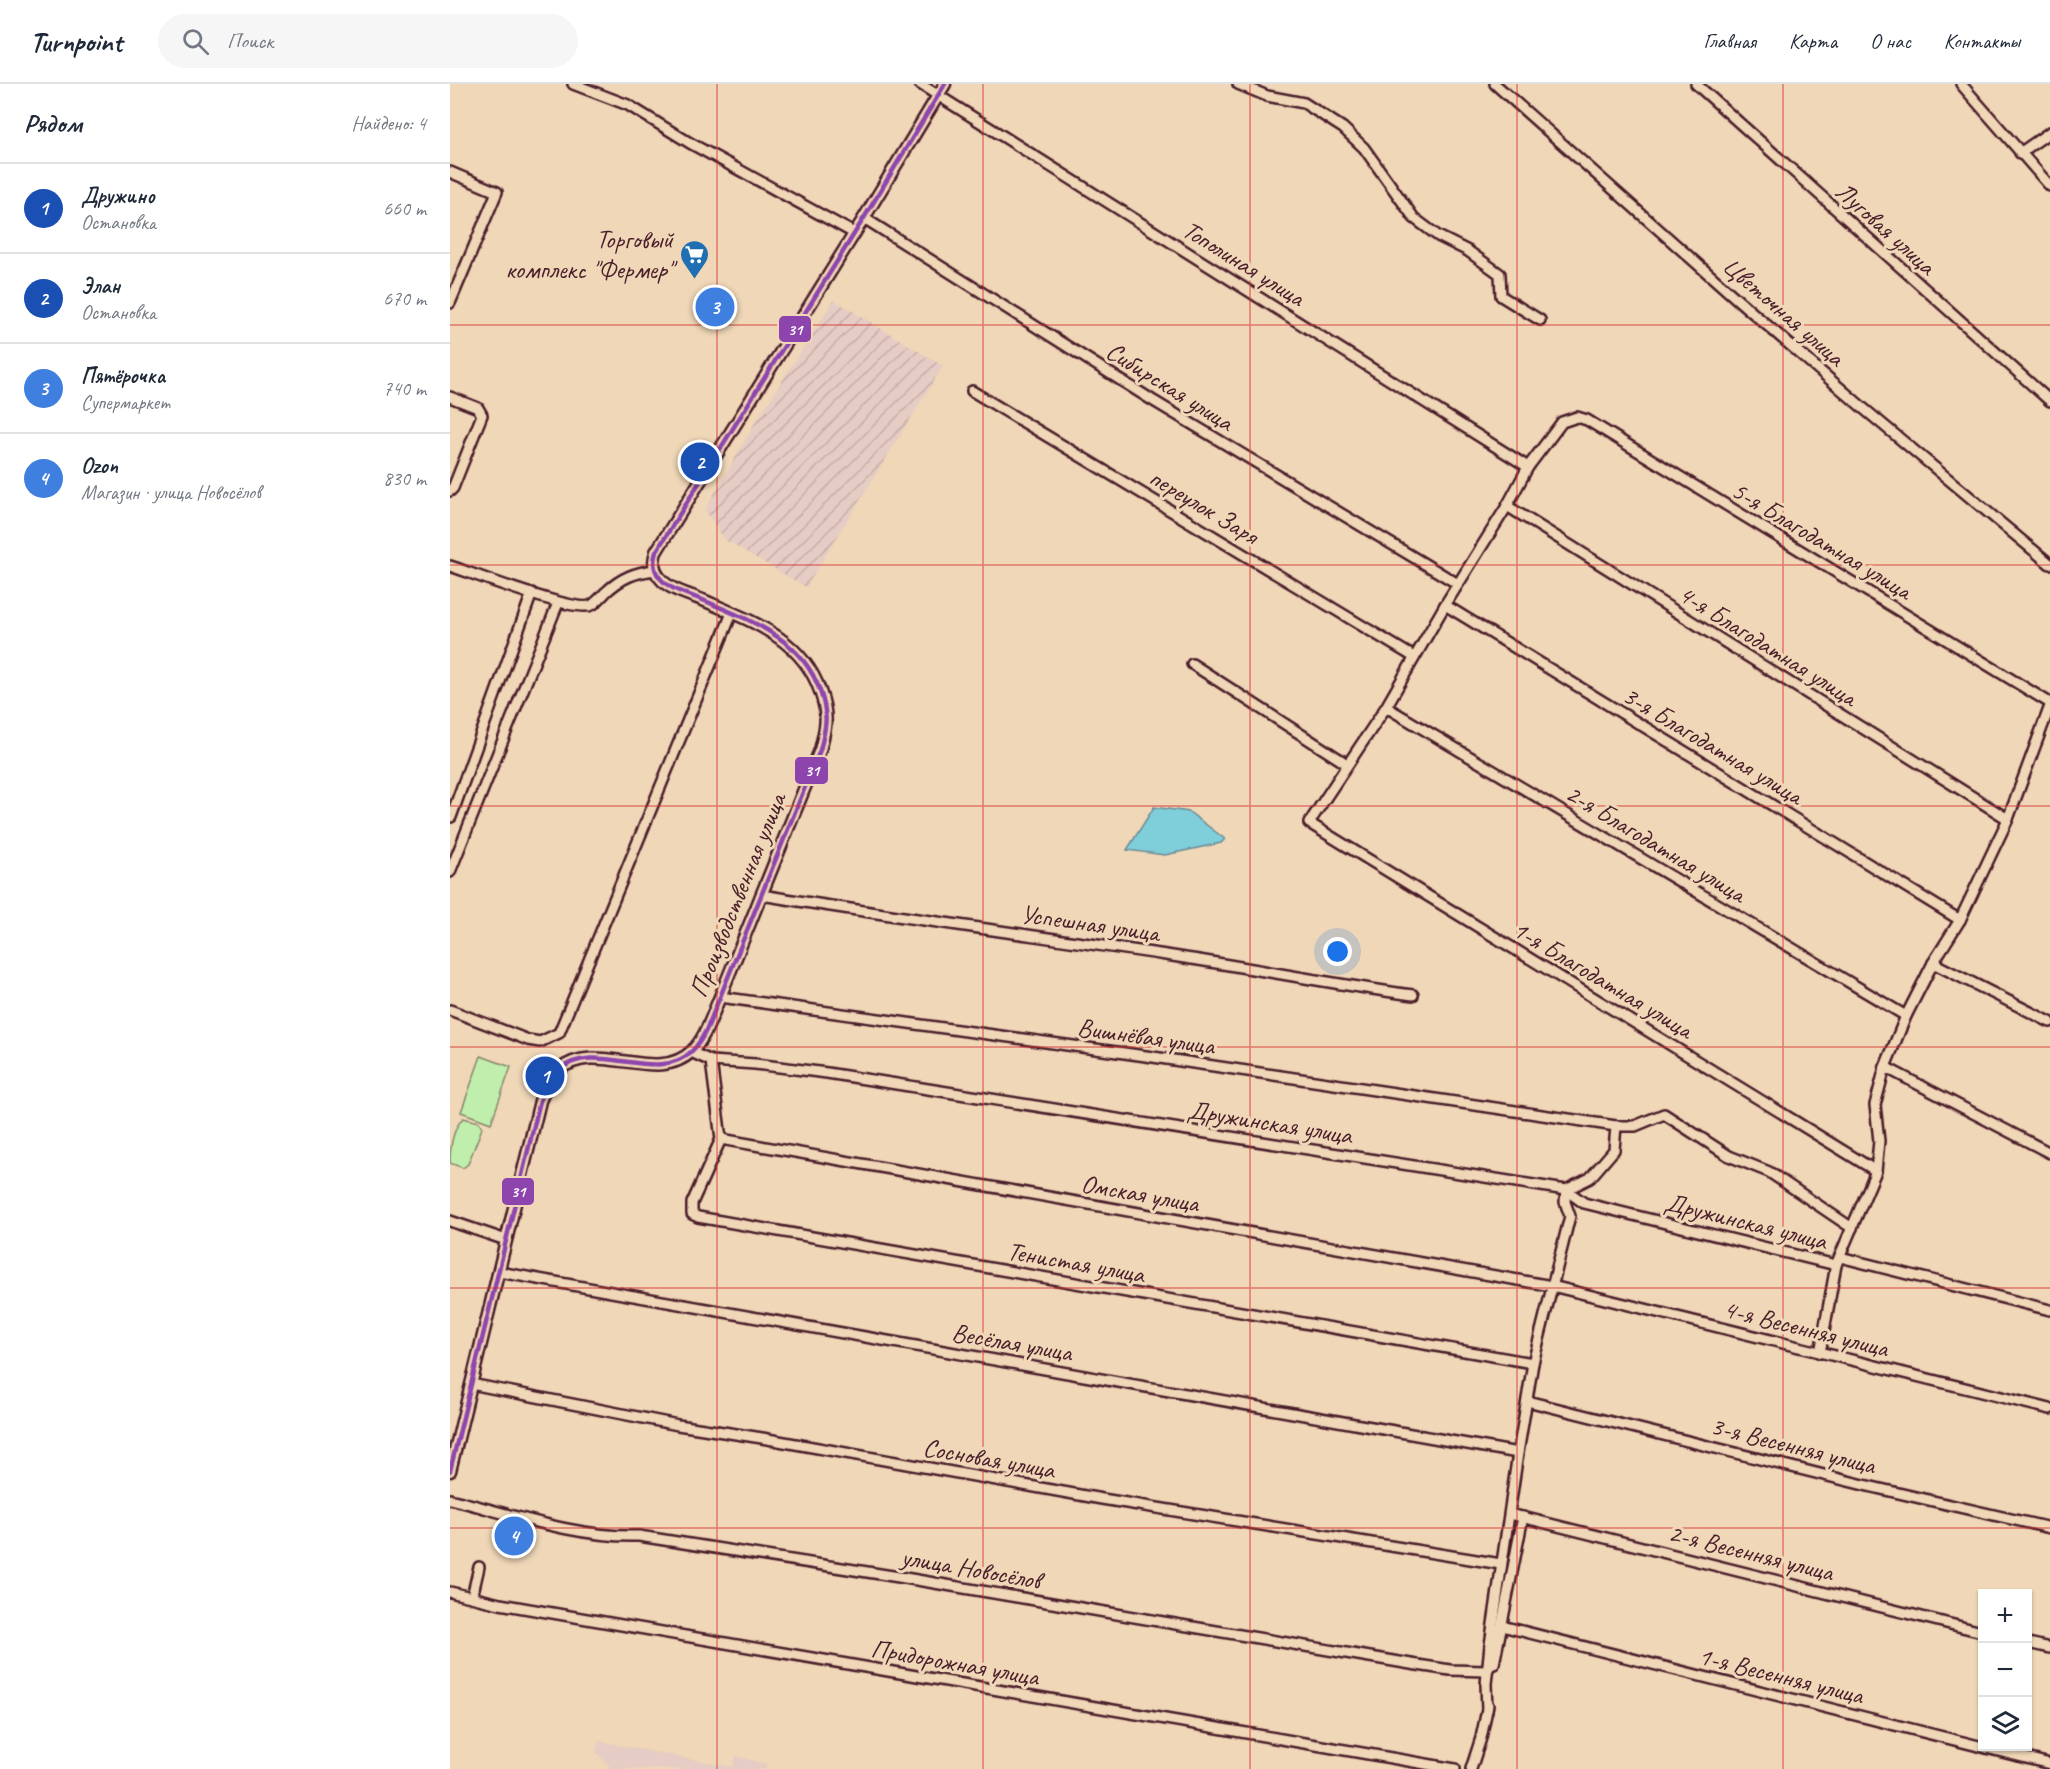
<!DOCTYPE html>
<html lang="ru">
<head>
<meta charset="utf-8">
<style>
  body { margin:0; font-family:Caveat,sans-serif; background:#f6f6f7; color:#1f2937 }
  .controls { position:absolute; right:18px; bottom:18px; display:grid; overflow:hidden; border-radius:0px; box-shadow:0 2px 4px #0004 }
  .controls button { width:54px; height:54px; display:grid; place-items:center; padding:0; border:0; border-bottom:2px solid #e0e1e3; background:#fff; color:#1f2937; font:30px sans-serif }
  .you { position:absolute; left:888px; top:868px; width:21px; height:21px; margin:-15px; border:4px solid #fff; border-radius:50%; background:#1a73e8; box-shadow:0 0 0 9px #1a73e833 }
  .badge { display:grid; place-items:center; width:39px; height:39px; border-radius:50%; background:#1a73e8; color:#fff; font-size:20px; font-weight:700 }
  .pin { position:absolute; translate:-50% -50%; border:3px solid #fff; box-shadow:0 2px 6px #0006 }
  .list { margin:0; padding:0; list-style:none }
  h2 { display:flex; justify-content:space-between; align-items:center; height:78px; margin:0; padding:0 24px; font-size:26px }
  h2 small { font-size:20px; font-weight:400; color:#747a83 }
  .list li { display:grid; grid-template-columns:39px 1fr auto; gap:18px; align-items:center; box-sizing:border-box; height:90px; padding:0 24px; border-top:2px solid #e0e1e3 }
  .list b { display:block; font-size:22px; white-space:nowrap }
  .list p { margin:0; font-size:20px; white-space:nowrap; color:#747a83 }
  .list em { font-size:20px; font-style:normal; color:#747a83 }
  .icon { flex:none; width:33px; height:33px; fill:none; stroke:currentColor; stroke-width:2; stroke-linecap:round; stroke-linejoin:round }
  .map { position:relative; flex:none; width:1600px; height:1685px; overflow:hidden }
  header { display:flex; align-items:center; gap:36px; box-sizing:border-box; height:84px; padding:0 30px; background:#fff; border-bottom:2px solid #e0e1e3 }
  header strong { font-size:28px }
  nav { display:flex; gap:33px; margin-inline-start:auto; font-size:21px }
  .search { width:420px; height:54px; background:#f6f6f7; display:flex; align-items:center; gap:15px; box-sizing:border-box; padding:0 21px; border-radius:33px; color:#747a83; font-size:22px }
  main { display:flex }
  aside { flex:1; background:#fff }
  .map>svg:first-child { display:block }
</style>
</head>
<body>
<header>
<strong>Turnpoint</strong>
<div class="search"><svg class="icon" aria-label="search" viewBox="0 0 24 24"><circle cx="10" cy="10" r="6"/><path d="M15 15l6 6"/></svg>Поиск</div>
<nav><a>Главная</a><a>Карта</a><a>О нас</a><a>Контакты</a></nav>
</header>
<main>
<aside>
<h2>Рядом<small>Найдено: 4</small></h2>
<ul class="list">
<li><span class="badge" style="background:#1a4fb4">1</span><div><b>Дружино</b><p>Остановка</p></div><em>660 m</em></li>
<li><span class="badge" style="background:#1a4fb4">2</span><div><b>Элан</b><p>Остановка</p></div><em>670 m</em></li>
<li><span class="badge" style="background:#3f7fe0">3</span><div><b>Пятёрочка</b><p>Супермаркет</p></div><em>740 m</em></li>
<li><span class="badge" style="background:#3f7fe0">4</span><div><b>Ozon</b><p>Магазин · улица Новосёлов</p></div><em>830 m</em></li>
</ul>
</aside>
<div class="map">
<svg width="1600" height="1685" viewBox="0 0 1600 1685">
  <defs>
    <pattern id="industrial-furrows" width="10" height="10" patternUnits="userSpaceOnUse" patternTransform="scale(1.5)"><rect width="10" height="10" fill="#e5ccc4"/><path d="M-1 1l2-2M0 10L10 0M9 11l2-2" fill="none" stroke="#c6afa9"/></pattern>
  </defs>
  <rect width="100%" height="100%" fill="#f0d7b7"/>
  <filter id="ink" filterUnits="userSpaceOnUse"><feTurbulence type="fractalNoise" baseFrequency=".0167" numOctaves="2"/><feDisplacementMap in="SourceGraphic" scale="12" xChannelSelector="R" yChannelSelector="G"/><feConvolveMatrix kernelMatrix="1 2 1 2 8 2 1 2 1" color-interpolation-filters="sRGB"/></filter>
  <g filter="url(#ink)">
    <polygon fill="#e5ccc4" points="149,1656 152,1658 282,1683 286,1672 316,1680 316,1685 162,1685 146,1668"/>
    <polygon fill="url(#industrial-furrows)" points="384,216 493,282 356,503 275,456 255,426 305,339"/>
    <g fill="#c0eeac" stroke="#85866c" stroke-width="1.5">
      <polygon points="31,972 61,983 41,1039 11,1028"/>
      <path d="M13 1034 29 1038 32 1044 18 1080 13 1084 0 1079C0 1064 2 1046 13 1034Z"/>
    </g>
    <polygon fill="#7fcfda" stroke="#6a8994" stroke-width="1.5" points="704,723 739,728 775,755 771,759 715,771 677,766"/>
    <g fill="none" stroke-linecap="round" stroke-linejoin="round">
      <defs>
        <g id="minor">
          <polyline points="123,0 178,21 240,59 404,149"/>
          <polyline points="470,0 1078,383"/>
          <polyline points="788,0 817,12 854,19 893,44 914,64 964,134 988,152 1018,167 1050,190 1051,212 1090,236"/>
          <polyline points="1045,0 1289,217 1413,324 1600,480"/>
          <polyline points="1246,0 1600,317"/>
          <polyline points="1511,0 1600,102"/>
          <polyline points="1570,69 1600,48"/>
          <polyline points="0,88 47,108 0,219"/>
          <polyline points="414,134 702,316 1008,500"/>
          <polyline points="522,307 964,573"/>
          <polyline points="0,313 28,324 32,331 3,404 0,407"/>
          <polyline points="1057,422 1558,735"/>
          <path d="M0 482C22 489 126 530 142 521 147 518 152 512 156 508 171 494 185 488 206 486"/>
          <polyline points="995,521 1510,836"/>
          <polyline points="742,580 897,680"/>
          <polyline points="936,623 1456,932"/>
          <polyline points="1,733 82,509"/>
          <polyline points="0,788 108,519"/>
          <path d="M311 811C445 833 581 851 716 871 798 883 880 900 963 911"/>
          <polyline points="1483,879 1600,938"/>
          <polyline points="270,913 703,973 1166,1042"/>
          <polyline points="0,926 78,956 90,958 109,949 282,529"/>
          <polyline points="241,968 261,977 305,980 377,989 1116,1106 1134,1119 1386,1181"/>
          <polyline points="261,977 271,1055 242,1119 242,1130 248,1133 1083,1279"/>
          <polyline points="1435,983 1600,1069"/>
          <polyline points="271,1055 1102,1202 1600,1325"/>
          <polyline points="1426,1087 859,739 936,623 995,521 1057,422 1078,383 1112,338 1127,333 1137,336 1600,619"/>
          <polyline points="0,1137 56,1156"/>
          <polyline points="1390,1173 1600,1226"/>
          <polyline points="49,1188 1068,1369"/>
          <polyline points="1370,1269 1386,1181 1426,1087 1429,1057 1425,1021 1435,983 1456,932 1483,879 1510,836 1558,735 1600,622"/>
          <polyline points="21,1300 228,1341 312,1354 652,1415 1051,1480"/>
          <polyline points="1077,1317 1418,1402 1600,1444"/>
          <path d="M0 1415C60 1430 128 1454 189 1452L449 1493 961 1580 1000 1586 1037 1587 1044 1574"/>
          <polyline points="1060,1430 1532,1548"/>
          <polyline points="0,1508 50,1520 1005,1685"/>
          <polyline points="22,1513 29,1483"/>
          <polyline points="1052,1542 1600,1680"/>
          <polyline points="1578,1559 1600,1564"/>
          <polyline points="1044,1580 1073,1433"/>
          <polyline points="1037,1626 1036,1600 1040,1561 1068,1369 1083,1279 1120,1132 1115,1118 1116,1106 1140,1094 1164,1066 1166,1042 1185,1042 1214,1030 1279,1072 1319,1088 1402,1144"/>
          <polyline points="1021,1685 1031,1654 1038,1621"/>
        </g>
        <path id="tertiary" d="M0 1387 90 1017C95 1006 99 994 109 986 147 954 206 1002 242 967 256 953 262 931 270 913L370 666C372 658 374 651 375 643 377 631 374 618 370 607 352 555 302 537 255 517 241 511 219 506 210 494 203 486 203 477 206 468L414 134 495 0"/>
      </defs>
      <use href="#minor" stroke="#4a1f2b" stroke-width="14"/>
      <use href="#tertiary" stroke="#4a1f2b" stroke-width="15"/>
      <use href="#minor" stroke="#f0d7b7" stroke-width="9"/>
      <use href="#tertiary" stroke="#f0d7b7" stroke-width="10"/>
      <defs>
        <path id="bus-1" d="M0 1387 90 1017C95 1006 99 994 109 986 147 954 206 1002 242 967 256 953 262 931 270 913L370 666C372 658 374 651 375 643 377 631 374 618 370 607 352 555 302 537 255 517 241 511 219 506 210 494 203 486 203 477 206 468L414 134 495 0"/>
      </defs>
      <use href="#bus-1" stroke="#f0d7b7" stroke-width="9"/>
      <use href="#bus-1" stroke="#8e44ad" stroke-width="4.5"/>
    </g>
  </g>
  <path fill="none" stroke="#d62828" stroke-width="1.5" stroke-opacity="0.55" d="M267 0V1685M533 0V1685M800 0V1685M1067 0V1685M1333 0V1685M0 241H1600M0 481H1600M0 722H1600M0 963H1600M0 1204H1600M0 1444H1600"/>
  <defs>
    <symbol id="supermarket-pin" viewBox="-11 -11 22 30"><path d="M0 17L-7.5 6A9.5 9.5 0 1 1 7.5 6Z" fill="#1f6fb2" stroke="#f0d7b7"/><path d="M-6-5.5h2.5l.6 2H6L4.5 2H-2.5L-4.4-4H-6ZM-1.5 3.2a1.3 1.3 0 1 0 .1 0ZM3 3.2a1.3 1.3 0 1 0 .1 0Z" fill="#fff"/></symbol>
  </defs>
  <g fill-rule="evenodd">
    <use href="#supermarket-pin" x="228" y="154" width="33" height="45"/>
  </g>
  <g text-anchor="middle" stroke-width="6" stroke-linejoin="round" paint-order="stroke">
    <g font-size="26" fill="#4a1f2b" stroke="#f0d7b7">
      <text transform="translate(1436 144) rotate(42)" y="9">Луговая улица</text>
      <text transform="translate(794 179) rotate(32)" y="9">Тополиная улица</text>
      <text transform="translate(1334 227) rotate(41)" y="9">Цветочная улица</text>
      <text transform="translate(720 302) rotate(32)" y="9">Сибирская улица</text>
      <text transform="translate(754 422) rotate(31)" y="9">переулок Заря</text>
      <text transform="translate(1372 456) rotate(31)" y="9">5-я Благодатная улица</text>
      <text transform="translate(1318 561) rotate(32)" y="9">4-я Благодатная улица</text>
      <text transform="translate(1263 661) rotate(31)" y="9">3-я Благодатная улица</text>
      <text transform="translate(1206 759) rotate(31)" y="9">2-я Благодатная улица</text>
      <text transform="translate(287 811) rotate(-68)" y="9">Производственная улица</text>
      <text transform="translate(640 839) rotate(8)" y="9">Успешная улица</text>
      <text transform="translate(1153 895) rotate(31)" y="9">1-я Благодатная улица</text>
      <text transform="translate(696 952) rotate(8)" y="9">Вишнёвая улица</text>
      <text transform="translate(820 1038) rotate(9)" y="9">Дружинская улица</text>
      <text transform="translate(690 1109) rotate(10)" y="9">Омская улица</text>
      <text transform="translate(1296 1137) rotate(14)" y="9">Дружинская улица</text>
      <text transform="translate(626 1178) rotate(10)" y="9">Тенистая улица</text>
      <text transform="translate(1356 1244) rotate(14)" y="9">4-я Весенняя улица</text>
      <text transform="translate(562 1258) rotate(10)" y="9">Весёлая улица</text>
      <text transform="translate(1343 1361) rotate(14)" y="9">3-я Весенняя улица</text>
      <text transform="translate(539 1374) rotate(10)" y="9">Сосновая улица</text>
      <text transform="translate(1301 1468) rotate(14)" y="9">2-я Весенняя улица</text>
      <text transform="translate(521 1484) rotate(10)" y="9">улица Новосёлов</text>
      <text transform="translate(505 1578) rotate(10)" y="9">Придорожная улица</text>
      <text transform="translate(1331 1591) rotate(14)" y="9">1-я Весенняя улица</text>
    </g>
    <g font-size="26" fill="#4a1f2b" stroke="#f0d7b7" text-anchor="end">
      <text x="223" y="164">Торговый<tspan x="223" dy="30">комплекс "Фермер"</tspan></text>
    </g>
  </g>
  <g stroke="#f0d7b7" stroke-width="2">
    <rect x="328" y="231" width="34" height="28" rx="6" fill="#8e44ad"/>
    <rect x="344" y="672" width="35" height="29" rx="6" fill="#8e44ad"/>
    <rect x="51" y="1093" width="34" height="29" rx="6" fill="#8e44ad"/>
  </g>
  <g font-size="16" text-anchor="middle" font-weight="bold" fill="#fff">
    <text x="345" y="251">31</text>
    <text x="362" y="692">31</text>
    <text x="68" y="1113">31</text>
  </g>
</svg>
<div class="controls">
<button>+</button>
<button>−</button>
<button><svg class="icon" aria-label="layers" viewBox="0 0 24 24"><path d="M12 4l9 5-9 5-9-5zM3 14l9 5 9-5"/></svg></button>
</div>
<div class="you"></div>
<div class="pin badge" style="left:95px;top:992px;background:#1a4fb4">1</div>
<div class="pin badge" style="left:250px;top:378px;background:#1a4fb4">2</div>
<div class="pin badge" style="left:265px;top:223px;background:#3f7fe0">3</div>
<div class="pin badge" style="left:64px;top:1452px;background:#3f7fe0">4</div>
</div>
</main>
</body>
</html>
